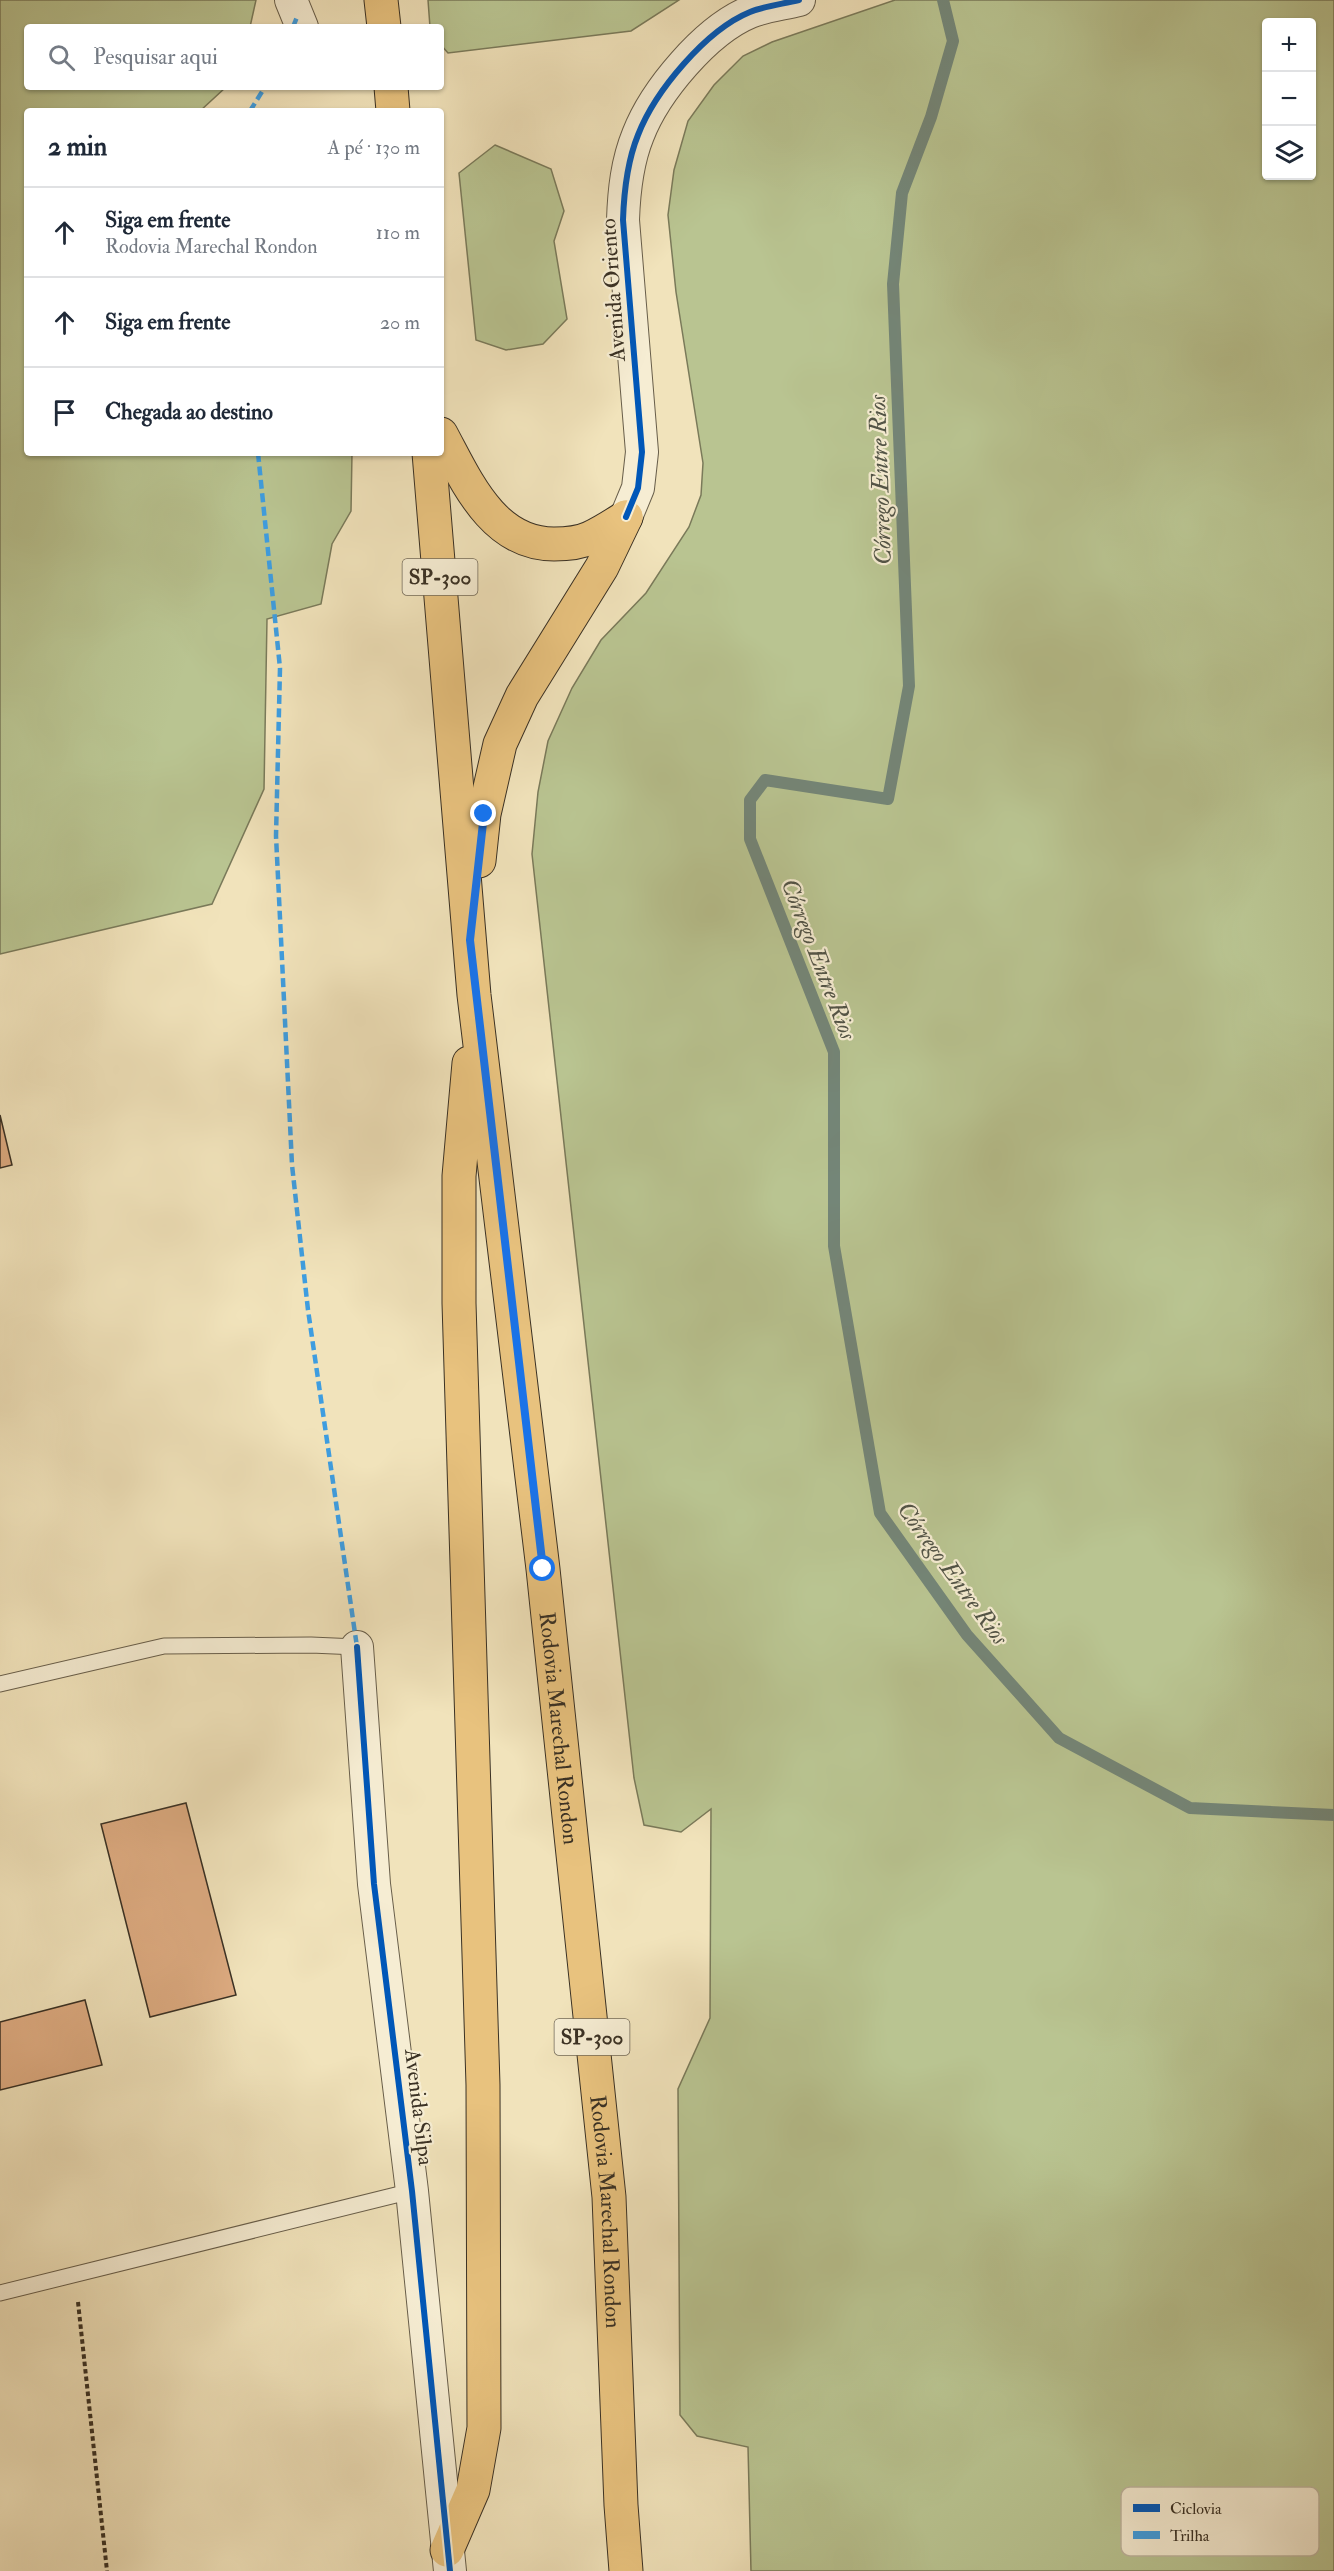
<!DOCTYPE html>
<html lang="pt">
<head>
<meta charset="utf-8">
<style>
  body { margin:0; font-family:"IM FELL Double Pica",serif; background:#f6f6f7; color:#1f2937 }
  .controls { position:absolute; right:18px; top:18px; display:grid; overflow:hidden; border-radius:6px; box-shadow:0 2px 4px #0004 }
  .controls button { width:54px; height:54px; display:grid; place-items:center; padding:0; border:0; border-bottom:2px solid #e0e1e3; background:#fff; color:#1f2937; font:30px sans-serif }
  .stop { position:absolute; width:18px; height:18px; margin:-14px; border:4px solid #1a73e8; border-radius:50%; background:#fff }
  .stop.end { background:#1a73e8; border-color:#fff; box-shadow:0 2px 6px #0008 }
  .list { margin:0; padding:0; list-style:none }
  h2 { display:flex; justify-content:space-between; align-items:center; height:78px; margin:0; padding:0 24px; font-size:26px }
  h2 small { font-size:20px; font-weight:400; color:#747a83 }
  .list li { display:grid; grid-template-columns:39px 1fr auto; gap:18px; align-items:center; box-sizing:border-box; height:90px; padding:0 24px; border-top:2px solid #e0e1e3 }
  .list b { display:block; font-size:22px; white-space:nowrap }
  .list p { margin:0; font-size:20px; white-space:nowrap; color:#747a83 }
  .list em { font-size:20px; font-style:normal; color:#747a83 }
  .icon { flex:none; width:33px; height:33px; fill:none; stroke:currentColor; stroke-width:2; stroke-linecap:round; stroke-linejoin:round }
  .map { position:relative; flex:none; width:1334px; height:2571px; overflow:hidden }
  .search { position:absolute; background:#fff; box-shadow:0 2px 4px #0004; left:24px; top:24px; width:420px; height:66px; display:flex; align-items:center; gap:15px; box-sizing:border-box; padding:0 21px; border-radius:6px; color:#747a83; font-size:22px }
  .panel { position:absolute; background:#fff; box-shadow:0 2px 4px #0004; left:24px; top:108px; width:420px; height:348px; border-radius:6px }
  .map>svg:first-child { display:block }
</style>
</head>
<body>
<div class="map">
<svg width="1334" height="2571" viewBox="0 0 1334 2571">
  <rect width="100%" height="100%" fill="#f1e3bb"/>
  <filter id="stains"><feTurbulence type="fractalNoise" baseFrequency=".00333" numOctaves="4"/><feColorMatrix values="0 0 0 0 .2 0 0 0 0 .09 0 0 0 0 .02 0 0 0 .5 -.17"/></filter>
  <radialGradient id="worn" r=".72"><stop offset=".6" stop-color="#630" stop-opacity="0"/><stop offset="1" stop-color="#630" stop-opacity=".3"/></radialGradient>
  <g fill="#b9c491" stroke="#7a7a5a" stroke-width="1.5" fill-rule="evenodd">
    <polygon points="0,0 256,0 250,27 27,27 27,87 226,87 200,111 27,111 27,453 352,453 351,511 332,544 321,604 267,619 264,789 212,904 0,954"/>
    <polygon points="428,0 679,0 631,31 448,53 441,45 441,27 430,27"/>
    <path d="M895 0H1334V2571H751L748 2447 697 2436 680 2415 678 2089 710 2018 711 1809 681 1832 644 1825 634 1778 532 854 538 792 548 741 572 688 601 640 646 593 689 527 701 495 703 463 676 292 668 215 674 170 688 121 714 85 743 56 772 42ZM1266 22H1312V176H1266Z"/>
    <polygon points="495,145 551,169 564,211 554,241 567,319 543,344 506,350 476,340 459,173"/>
  </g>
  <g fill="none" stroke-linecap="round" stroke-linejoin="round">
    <polyline stroke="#748678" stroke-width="12" points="943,0 953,41 931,117 902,193 893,284 909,686 888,799 765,780 750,800 750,839 834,1052 834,1246 880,1513 967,1635 1059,1738 1190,1808 1334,1815"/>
  </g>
  <g fill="#ddab81" stroke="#3a3124" stroke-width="1.5">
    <polygon points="0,1115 12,1165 0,1168"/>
    <polygon points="186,1803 236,1995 150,2017 101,1824"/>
    <polygon points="85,2000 102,2065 0,2090 0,2022"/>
  </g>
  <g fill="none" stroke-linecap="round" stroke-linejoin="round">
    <defs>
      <g id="lane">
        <polyline points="0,1684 164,1646 311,1645 357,1647"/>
        <polyline points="0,2293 412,2191"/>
      </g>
      <g id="street">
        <polyline points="291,0 302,27"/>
        <path d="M626 517 638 488 642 452 623 220C624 190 627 162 638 135 655 91 706 30 750 12 765 6 783 4 799 0"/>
        <polyline points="357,1647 374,1884 412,2191 450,2571"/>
      </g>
      <g id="primary">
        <polyline points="381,0 384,27"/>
        <polyline points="391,87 393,111"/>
        <path d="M441 434C466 480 492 544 554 544 566 544 579 543 590 538 603 532 615 524 626 517"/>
        <path id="s1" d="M429 453 474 995 543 1569 609 2197 621 2505 626 2571"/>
        <polyline points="479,861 484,814 500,744 522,696 602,567 626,517"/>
        <polyline points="447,2550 473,2490 484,2428 483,2085 459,1303 459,1176 469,1063"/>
      </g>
    </defs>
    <use href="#lane" stroke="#685e4a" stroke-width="17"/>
    <use href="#street" stroke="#685e4a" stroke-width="34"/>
    <use href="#primary" stroke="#3a3124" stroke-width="35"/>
    <polyline stroke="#3a3124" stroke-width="4" stroke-dasharray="4.5 3" stroke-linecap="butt" points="78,2302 107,2571"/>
    <use href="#lane" stroke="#f6edd3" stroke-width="15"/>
    <use href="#street" stroke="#f6edd3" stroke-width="32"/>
    <use href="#primary" stroke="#e8c27e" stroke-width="33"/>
    <g stroke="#3e9de0" stroke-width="4.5" stroke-dasharray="9 4.5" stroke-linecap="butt">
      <polyline points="293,27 297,17"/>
      <polyline points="250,111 265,87"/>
      <polyline points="258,453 280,668 276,836 292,1165 308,1310 357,1647"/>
    </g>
    <defs>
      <g id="cycleway">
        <path d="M626 517 638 488 642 452 623 220C624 190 627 162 638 135 655 91 706 30 750 12 765 6 783 4 799 0"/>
        <polyline points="357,1647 374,1884 412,2191 450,2571"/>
      </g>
    </defs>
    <use href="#cycleway" stroke="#f6edd3" stroke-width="10"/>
    <use href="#cycleway" stroke="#0057b8" stroke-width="6"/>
  </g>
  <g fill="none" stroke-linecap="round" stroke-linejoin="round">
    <polyline stroke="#1a73e8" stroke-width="8" points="484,814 470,940 543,1569"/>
  </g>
  <g text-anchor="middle" stroke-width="4.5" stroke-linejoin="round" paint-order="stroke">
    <g fill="#f6edd3" stroke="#726958" stroke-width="1.5">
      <rect x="402.5" y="559" width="75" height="36" rx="4.5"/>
      <rect x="554.5" y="2019" width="75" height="36" rx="4.5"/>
    </g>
    <g font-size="21" font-weight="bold" fill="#3a3124">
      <text x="440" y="584">SP-300</text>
      <text x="592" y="2044">SP-300</text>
    </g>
    <g font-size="22" fill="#3a3124" stroke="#f6edd3">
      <text transform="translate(612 290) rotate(-94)" y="8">Avenida Oriento</text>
      <text dy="8" stroke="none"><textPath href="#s1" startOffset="1282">Rodovia Marechal Rondon</textPath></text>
      <text transform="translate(420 2107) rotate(83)" y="8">Avenida Silpa</text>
      <text dy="8" stroke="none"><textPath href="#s1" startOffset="1768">Rodovia Marechal Rondon</textPath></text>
    </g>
    <g font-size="24" font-style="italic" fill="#525447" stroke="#f6edd3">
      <text transform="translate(880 480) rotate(-92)" y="8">Córrego Entre Rios</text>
      <text transform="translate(819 959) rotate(69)" y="8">Córrego Entre Rios</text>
      <text transform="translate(953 1573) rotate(54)" y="8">Córrego Entre Rios</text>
    </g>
  </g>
  <rect x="1121" y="2487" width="198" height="69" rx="9" fill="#f6edd3" stroke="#beb59e" stroke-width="1.5"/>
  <rect x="1133" y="2504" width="27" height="8" fill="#0057b8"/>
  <rect x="1133" y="2531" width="27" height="8" fill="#3e9de0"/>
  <g font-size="16" fill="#3a3124">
    <text x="1170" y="2514">Ciclovia</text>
    <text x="1170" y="2541">Trilha</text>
  </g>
  <rect width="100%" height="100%" filter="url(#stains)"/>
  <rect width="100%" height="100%" fill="url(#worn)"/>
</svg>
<div class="controls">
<button>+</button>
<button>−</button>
<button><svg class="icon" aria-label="layers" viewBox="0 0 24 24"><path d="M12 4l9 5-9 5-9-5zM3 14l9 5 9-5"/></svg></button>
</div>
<div class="stop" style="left:543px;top:1569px"></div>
<div class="stop end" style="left:484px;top:814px"></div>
<div class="search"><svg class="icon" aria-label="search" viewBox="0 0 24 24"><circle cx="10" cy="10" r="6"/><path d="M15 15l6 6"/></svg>Pesquisar aqui</div>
<section class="panel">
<h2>2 min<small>A pé · 130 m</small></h2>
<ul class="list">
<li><svg class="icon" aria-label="ahead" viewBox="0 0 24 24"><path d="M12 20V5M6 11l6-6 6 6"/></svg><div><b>Siga em frente</b><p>Rodovia Marechal Rondon</p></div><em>110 m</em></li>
<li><svg class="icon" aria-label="ahead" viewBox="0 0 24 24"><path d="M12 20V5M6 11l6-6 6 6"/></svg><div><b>Siga em frente</b></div><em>20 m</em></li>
<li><svg class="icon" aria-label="arrive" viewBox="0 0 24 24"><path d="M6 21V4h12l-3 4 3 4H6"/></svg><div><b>Chegada ao destino</b></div></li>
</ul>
</section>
</div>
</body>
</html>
